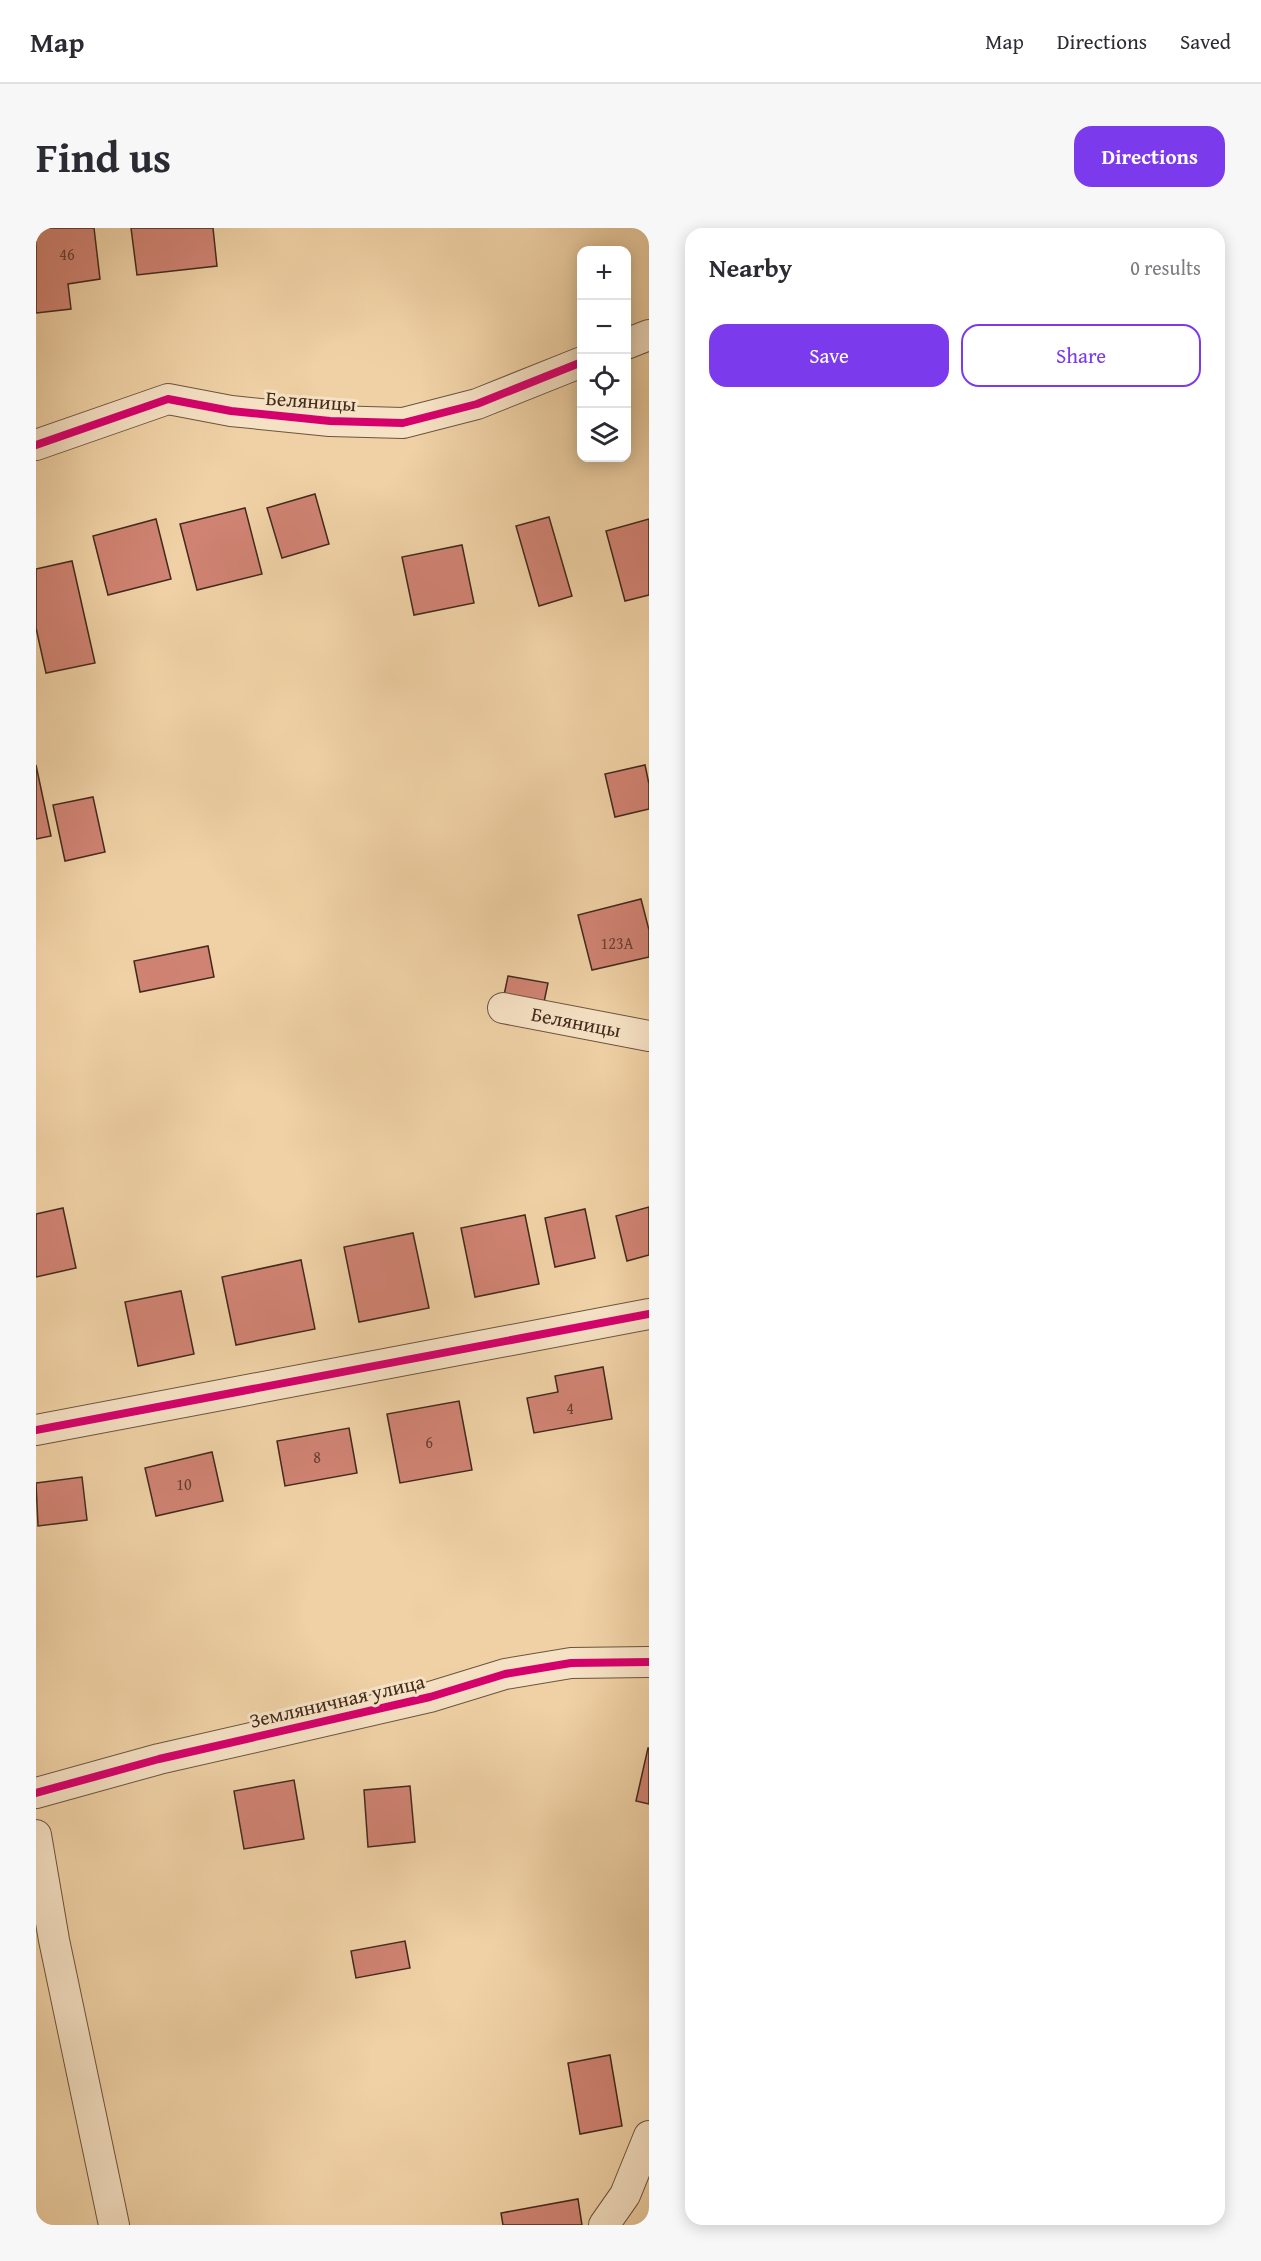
<!DOCTYPE html>
<html lang="en">
<head>
<meta charset="utf-8">
<style>
  body { margin:0; font-family:"Gentium Book Plus",serif; background:#f7f7f7; color:#2b2b33 }
  .controls { position:absolute; right:18px; top:18px; display:grid; overflow:hidden; border-radius:12px; box-shadow:0 3px 15px #0003 }
  .controls button { width:54px; height:54px; display:grid; place-items:center; padding:0; border:0; border-bottom:2px solid #e1e1e2; background:#fff; color:#2b2b33; font:30px sans-serif }
  .list { margin:0; padding:0; list-style:none }
  h2 { display:flex; justify-content:space-between; align-items:center; height:78px; margin:0; padding:0 24px; font-size:26px }
  h2 small { font-size:20px; font-weight:400; color:#7c7c81 }
  .actions { display:flex; gap:12px; padding:18px 24px }
  .actions a { flex:1; padding:14px 0; border:2px solid #7c3aed; border-radius:18px; text-align:center; font-size:21px; color:#7c3aed }
  .actions .main { background:#7c3aed; color:#fff }
  .icon { flex:none; width:33px; height:33px; fill:none; stroke:currentColor; stroke-width:2; stroke-linecap:round; stroke-linejoin:round }
  .map { position:relative; flex:none; width:613px; height:1997px; overflow:hidden; border-radius:18px }
  header { display:flex; align-items:center; gap:36px; box-sizing:border-box; height:84px; padding:0 30px; background:#fff; border-bottom:2px solid #e1e1e2 }
  header strong { font-size:28px }
  nav { display:flex; gap:33px; margin-inline-start:auto; font-size:21px }
  .intro { display:flex; align-items:center; justify-content:space-between; box-sizing:border-box; height:144px; padding:0 36px }
  h1 { margin:0; font-size:42px }
  .button { padding:15px 27px; border-radius:18px; background:#7c3aed; color:#fff; font-size:21px; font-weight:700 }
  main { display:flex; gap:36px; padding:0 36px }
  aside { flex:1; background:#fff; border-radius:18px; box-shadow:0 3px 15px #0003 }
  .map>svg:first-child { display:block }
</style>
</head>
<body>
<header>
<strong>Map</strong>
<nav><a>Map</a><a>Directions</a><a>Saved</a></nav>
</header>
<div class="intro"><h1>Find us</h1><a class="button">Directions</a></div>
<main>
<div class="map">
<svg width="613" height="1997" viewBox="0 0 613 1997">
  <rect width="100%" height="100%" fill="#efd1a5"/>
  <filter id="stains"><feTurbulence type="fractalNoise" baseFrequency=".00333" numOctaves="4"/><feColorMatrix values="0 0 0 0 .2 0 0 0 0 .09 0 0 0 0 .02 0 0 0 .5 -.17"/></filter>
  <radialGradient id="worn" r=".72"><stop offset=".6" stop-color="#630" stop-opacity="0"/><stop offset="1" stop-color="#630" stop-opacity=".3"/></radialGradient>
  <g fill="#d08373" stroke="#422a1c" stroke-width="1.5">
    <polygon points="0,0 58,0 64,51 32,56 35,81 0,85"/>
    <polygon points="95,0 177,0 181,38 101,47"/>
    <polygon points="279,266 293,316 246,330 231,280"/>
    <polygon points="209,280 226,346 161,362 144,296"/>
    <polygon points="513,289 536,368 503,378 480,298"/>
    <polygon points="120,291 135,351 72,367 57,308"/>
    <polygon points="613,291 613,367 589,373 570,303"/>
    <polygon points="426,317 438,375 378,387 366,329"/>
    <polygon points="36,333 59,435 10,445 0,400 0,341"/>
    <polygon points="0,537 15,608 0,611"/>
    <polygon points="609,537 613,556 613,581 579,589 569,546"/>
    <polygon points="57,569 69,624 29,633 17,577"/>
    <polygon points="605,671 613,702 613,729 556,742 542,687"/>
    <polygon points="172,718 178,749 104,764 98,733"/>
    <polygon points="472,748 512,755 507,779 467,772"/>
    <polygon points="613,979 613,1027 591,1033 580,988"/>
    <polygon points="27,980 40,1040 0,1049 0,986"/>
    <polygon points="549,981 559,1030 519,1039 509,990"/>
    <polygon points="489,987 503,1056 439,1069 425,1000"/>
    <polygon points="377,1005 393,1080 323,1094 308,1019"/>
    <polygon points="265,1032 279,1101 200,1117 186,1049"/>
    <polygon points="145,1063 158,1126 102,1138 89,1074"/>
    <polygon points="567,1139 576,1191 498,1205 491,1170 522,1164 519,1148"/>
    <polygon points="423,1173 436,1242 364,1255 351,1186"/>
    <polygon points="313,1200 321,1245 249,1258 241,1213"/>
    <polygon points="176,1224 187,1273 120,1288 109,1240"/>
    <polygon points="46,1249 51,1292 2,1298 0,1255"/>
    <polygon points="612,1520 613,1520 613,1576 600,1573"/>
    <polygon points="258,1552 268,1611 208,1621 198,1563"/>
    <polygon points="374,1558 379,1614 332,1619 328,1562"/>
    <polygon points="369,1713 374,1740 320,1750 315,1723"/>
    <polygon points="574,1827 586,1898 544,1906 532,1835"/>
    <polygon points="542,1971 546,1997 467,1997 465,1985"/>
  </g>
  <g fill="none" stroke-linecap="round" stroke-linejoin="round">
    <defs>
      <g id="street">
        <polyline points="590,116 613,107"/>
        <polyline points="0,217 132,171 195,183 294,193 367,195 441,176 546,134"/>
        <polyline points="467,780 613,808"/>
        <polyline points="0,1202 613,1086"/>
        <polyline points="0,1565 123,1531 394,1469 469,1446 535,1435 613,1434"/>
        <polyline points="0,1607 18,1712 78,1997"/>
        <polyline points="568,1997 589,1967 613,1908"/>
      </g>
    </defs>
    <use href="#street" stroke="#6d543e" stroke-width="32"/>
    <use href="#street" stroke="#f5e1c4" stroke-width="30"/>
    <defs>
      <g id="cycleway">
        <polyline points="0,217 132,171 195,183 294,193 367,195 441,176 546,134"/>
        <polyline points="0,1202 613,1086"/>
        <polyline points="0,1565 123,1531 394,1469 469,1446 535,1435 613,1434"/>
      </g>
    </defs>
    <use href="#cycleway" stroke="#f5e1c4" stroke-width="11"/>
    <use href="#cycleway" stroke="#d6006c" stroke-width="8"/>
  </g>
  <g text-anchor="middle" stroke-width="6" stroke-linejoin="round" paint-order="stroke">
    <g font-size="16" fill="#664032">
      <text x="31" y="32">46</text>
      <text x="581" y="721">123А</text>
      <text x="534" y="1186">4</text>
      <text x="393" y="1220">6</text>
      <text x="281" y="1235">8</text>
      <text x="148" y="1262">10</text>
    </g>
    <g font-size="20" fill="#422a1c" stroke="#f5e1c4">
      <text transform="translate(275 173) rotate(4)" y="7">Беляницы</text>
      <text transform="translate(540 794) rotate(11)" y="7">Беляницы</text>
      <text transform="translate(301 1473) rotate(-13)" y="7">Земляничная улица</text>
    </g>
  </g>
  <rect width="100%" height="100%" filter="url(#stains)"/>
  <rect width="100%" height="100%" fill="url(#worn)"/>
</svg>
<div class="controls">
<button>+</button>
<button>−</button>
<button><svg class="icon" aria-label="locate" viewBox="0 0 24 24"><circle cx="12" cy="12" r="6"/><path d="M12 2v4M12 18v4M2 12h4M18 12h4"/></svg></button>
<button><svg class="icon" aria-label="layers" viewBox="0 0 24 24"><path d="M12 4l9 5-9 5-9-5zM3 14l9 5 9-5"/></svg></button>
</div>
</div>
<aside>
<h2>Nearby<small>0 results</small></h2>
<ul class="list">
</ul>
<div class="actions"><a class="main">Save</a><a>Share</a></div>
</aside>
</main>
</body>
</html>
